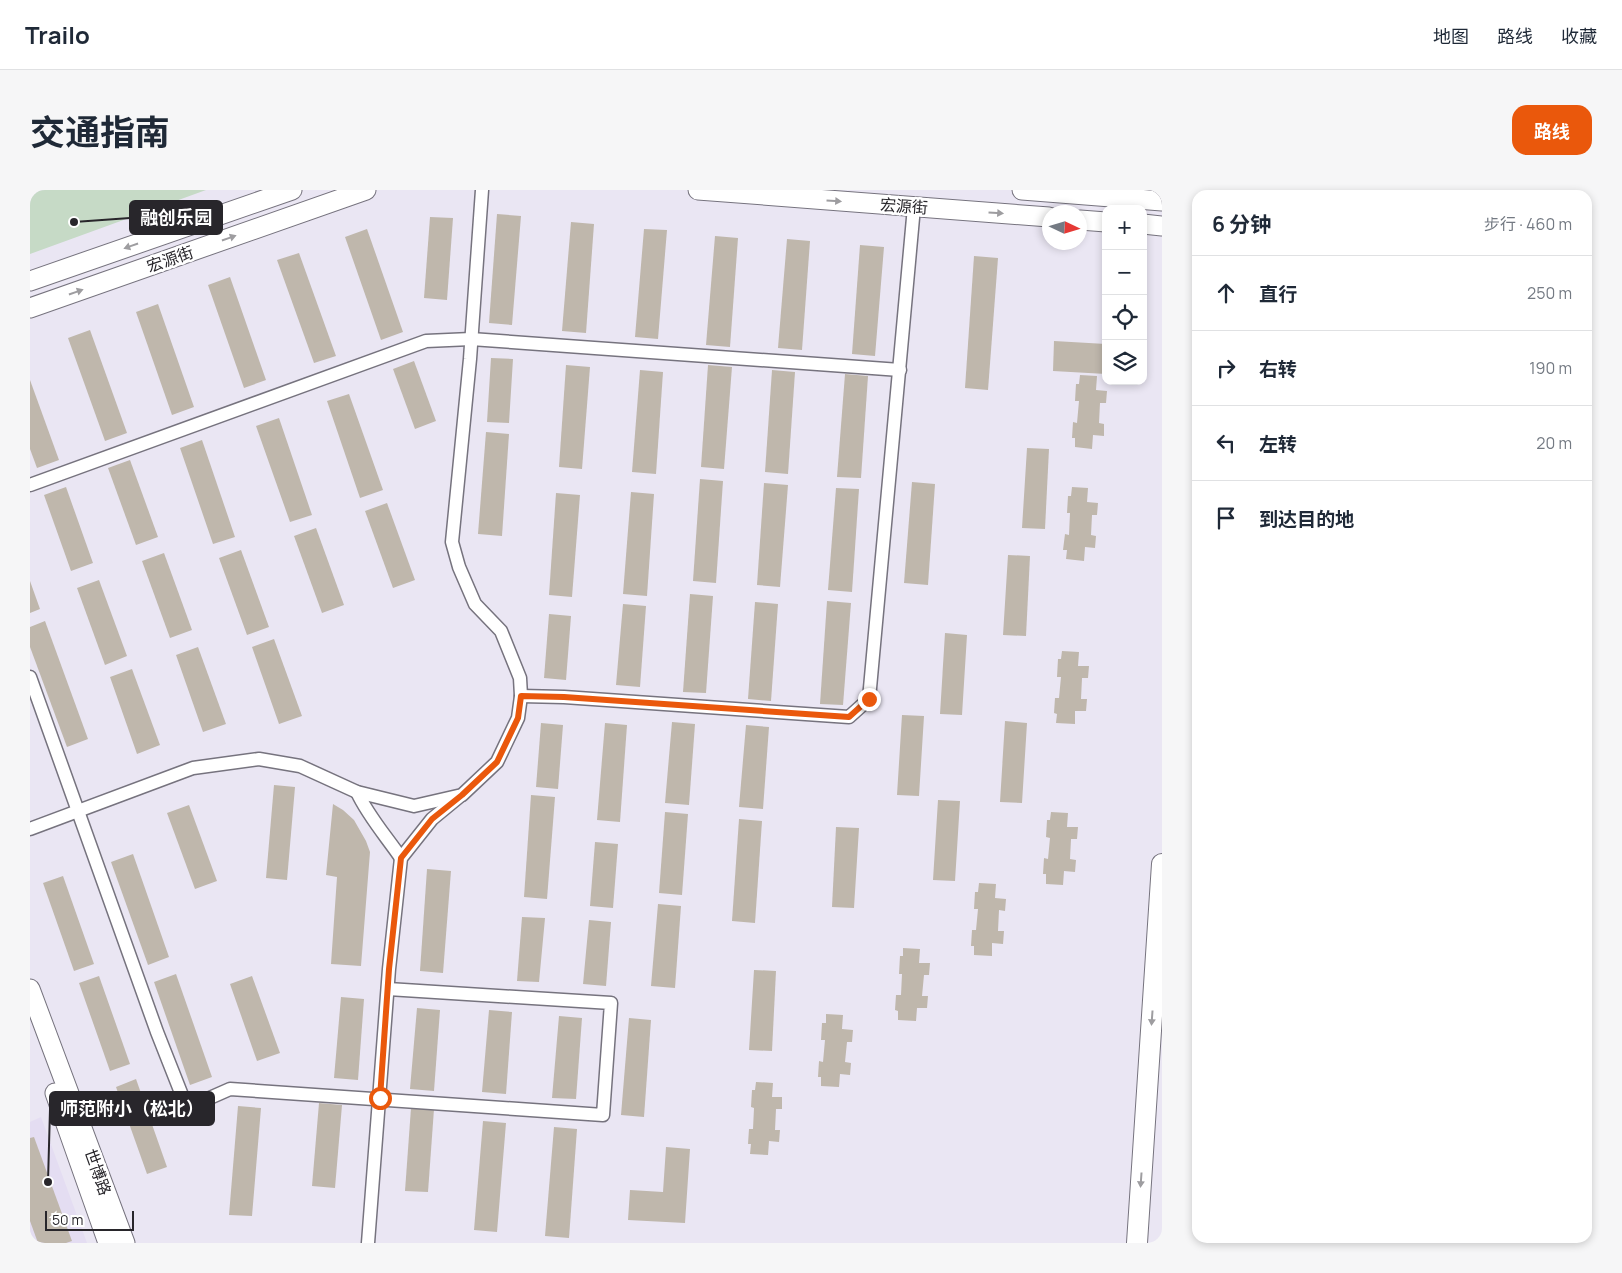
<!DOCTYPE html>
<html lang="zh">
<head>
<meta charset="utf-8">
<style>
  body { margin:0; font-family:Manrope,"Noto Sans SC",sans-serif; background:#f6f6f7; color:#1f2937 }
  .controls { position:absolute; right:15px; top:15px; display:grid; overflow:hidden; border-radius:10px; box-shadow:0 2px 8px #0003 }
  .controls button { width:45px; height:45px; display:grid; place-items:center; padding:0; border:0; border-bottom:1px solid #e0e1e3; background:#fff; color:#1f2937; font:25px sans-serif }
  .compass { position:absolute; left:1012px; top:15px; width:45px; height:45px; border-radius:50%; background:#fff; box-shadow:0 2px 8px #0003; rotate:94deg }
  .scale { position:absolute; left:15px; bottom:12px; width:89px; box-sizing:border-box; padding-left:5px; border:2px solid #28262b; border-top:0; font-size:14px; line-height:18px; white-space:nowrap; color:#28262b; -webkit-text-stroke:4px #fff; paint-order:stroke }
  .stop { position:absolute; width:15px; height:15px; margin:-11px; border:4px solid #ea580c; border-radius:50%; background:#fff }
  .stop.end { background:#ea580c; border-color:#fff; box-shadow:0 1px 5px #0008 }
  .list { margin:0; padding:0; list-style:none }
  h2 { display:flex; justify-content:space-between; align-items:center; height:65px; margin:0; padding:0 20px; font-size:21px }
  h2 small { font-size:16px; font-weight:400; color:#747a83 }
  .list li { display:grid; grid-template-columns:32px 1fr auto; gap:15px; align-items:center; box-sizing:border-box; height:75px; padding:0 20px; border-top:1px solid #e0e1e3 }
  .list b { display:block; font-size:19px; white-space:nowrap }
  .list em { font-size:16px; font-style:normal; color:#747a83 }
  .icon { flex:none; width:28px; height:28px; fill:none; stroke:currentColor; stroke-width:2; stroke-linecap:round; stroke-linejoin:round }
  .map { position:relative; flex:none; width:1132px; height:1053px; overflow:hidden; border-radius:15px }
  header { display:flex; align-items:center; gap:30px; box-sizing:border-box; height:70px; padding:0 25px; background:#fff; border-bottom:1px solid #e0e1e3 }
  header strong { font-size:24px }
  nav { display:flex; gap:28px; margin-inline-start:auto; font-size:18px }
  .intro { display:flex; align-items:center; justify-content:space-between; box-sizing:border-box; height:120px; padding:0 30px }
  h1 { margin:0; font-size:35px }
  .button { padding:12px 22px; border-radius:15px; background:#ea580c; color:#fff; font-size:18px; font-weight:700 }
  main { display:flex; gap:30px; padding:0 30px }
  aside { flex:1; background:#fff; border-radius:15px; box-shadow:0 2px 8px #0003 }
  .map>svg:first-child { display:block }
</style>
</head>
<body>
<header>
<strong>Trailo</strong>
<nav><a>地图</a><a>路线</a><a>收藏</a></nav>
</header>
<div class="intro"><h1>交通指南</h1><a class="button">路线</a></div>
<main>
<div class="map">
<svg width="1132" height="1053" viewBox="0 0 1132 1053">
  <rect width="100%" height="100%" fill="#eae6f3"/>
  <polygon fill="#e4ddf2" points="11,927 57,1053 0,1053 0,932"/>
  <polygon fill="#c6dac6" points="0,0 176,0 0,64"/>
  <g fill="#bfb7ac">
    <polygon points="467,24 491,26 482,135 459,133"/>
    <polygon points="400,27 423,28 417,110 394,108"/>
    <polygon points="541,32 564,34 556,143 532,141"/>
    <polygon points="337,39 373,142 351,150 315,47"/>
    <polygon points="614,39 637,40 628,149 605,147"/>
    <polygon points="685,46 708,48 700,157 676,155"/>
    <polygon points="757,49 780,51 772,160 748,158"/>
    <polygon points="830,55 854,57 845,166 822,164"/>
    <polygon points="269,63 306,166 284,173 247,70"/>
    <polygon points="944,66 968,68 958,200 935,198"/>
    <polygon points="200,87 236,190 214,198 178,95"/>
    <polygon points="128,114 164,217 142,225 106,122"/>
    <polygon points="60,140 97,243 75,251 38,148"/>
    <polygon points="1024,151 1076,154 1076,184 1023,181"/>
    <polygon points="461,168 483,169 479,233 457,232"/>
    <polygon points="384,171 406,231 385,239 363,179"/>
    <polygon points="536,175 560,177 552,279 529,277"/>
    <polygon points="678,175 702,177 694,279 671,277"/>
    <polygon points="610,180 633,182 626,284 602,282"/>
    <polygon points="742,180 765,182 758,284 735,282"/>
    <polygon points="815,184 838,186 831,288 807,287"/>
    <polygon points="1050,185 1067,186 1066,200 1077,201 1076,213 1070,213 1069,233 1074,234 1074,246 1063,245 1062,259 1045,257 1045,248 1042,248 1043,232 1047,233 1049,211 1045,211 1046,194 1049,194"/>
    <polygon points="0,190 29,270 7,278 0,259"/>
    <polygon points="319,204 353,300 330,308 297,211"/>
    <polygon points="249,228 282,325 260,332 226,236"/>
    <polygon points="456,242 479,244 472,346 448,344"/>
    <polygon points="172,250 205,347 183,354 150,258"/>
    <polygon points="997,258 1019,259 1015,339 992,338"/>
    <polygon points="100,270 128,347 106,355 78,278"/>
    <polygon points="670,289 693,291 686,393 663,391"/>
    <polygon points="882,292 905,294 898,395 874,393"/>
    <polygon points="734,293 758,295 750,397 727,395"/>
    <polygon points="36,297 63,373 41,381 14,305"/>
    <polygon points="1042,297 1058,298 1057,312 1068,313 1067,325 1062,325 1061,345 1066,346 1065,358 1055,357 1054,371 1036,369 1037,360 1033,360 1035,344 1039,345 1040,323 1037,323 1038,306 1041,306"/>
    <polygon points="806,298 829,299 822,402 798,400"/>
    <polygon points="601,302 624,304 617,406 593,404"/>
    <polygon points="526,303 550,305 542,407 519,405"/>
    <polygon points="357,313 385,390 363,398 335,321"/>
    <polygon points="286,338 314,415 292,423 264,346"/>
    <polygon points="211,360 239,437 217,445 189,368"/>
    <polygon points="134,363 162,440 140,448 112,371"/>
    <polygon points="978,365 1000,366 996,446 973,445"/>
    <polygon points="69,390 97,466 75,475 47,398"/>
    <polygon points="0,391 10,419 0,423"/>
    <polygon points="660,404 683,406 676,503 653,502"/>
    <polygon points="797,411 821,413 813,515 790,514"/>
    <polygon points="725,412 748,414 741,511 718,509"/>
    <polygon points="593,414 616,416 610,497 586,495"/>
    <polygon points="519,424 541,426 536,490 514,488"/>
    <polygon points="15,431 58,549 37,557 0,457 0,437"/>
    <polygon points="915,443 937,445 932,525 910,524"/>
    <polygon points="244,449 272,526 249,534 222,457"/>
    <polygon points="168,457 196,534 173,542 146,465"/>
    <polygon points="1032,461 1049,462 1048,476 1059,476 1058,488 1052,488 1051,509 1057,509 1056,521 1045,521 1045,534 1026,533 1027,524 1024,523 1025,508 1029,508 1031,487 1027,487 1028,469 1031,469"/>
    <polygon points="102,479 130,555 107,564 80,487"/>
    <polygon points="872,525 894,526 889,606 867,605"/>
    <polygon points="975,531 997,533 992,613 970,612"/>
    <polygon points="642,532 665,534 659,615 635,613"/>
    <polygon points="511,533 533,535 528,599 506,597"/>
    <polygon points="575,533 597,535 590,632 567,630"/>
    <polygon points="716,535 739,537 733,619 709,617"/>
    <polygon points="244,595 265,597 257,690 236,688"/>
    <polygon points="501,605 525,607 517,709 494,707"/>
    <polygon points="908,610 930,611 925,691 903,690"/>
    <polygon points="303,614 313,620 324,630 336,651 340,662 331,776 301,774 307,687 296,685"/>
    <polygon points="159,615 187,691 165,699 137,623"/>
    <polygon points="635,622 658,624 652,705 629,703"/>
    <polygon points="1021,622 1038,623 1037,637 1048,637 1047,649 1041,649 1040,669 1046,670 1045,682 1034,681 1033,695 1016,694 1016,684 1013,684 1014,668 1018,669 1020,648 1016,647 1017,630 1020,630"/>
    <polygon points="709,629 732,631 725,733 702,731"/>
    <polygon points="806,637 829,638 824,718 802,717"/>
    <polygon points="565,652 588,654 583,718 560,716"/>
    <polygon points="103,664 139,767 118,775 81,672"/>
    <polygon points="397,679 421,681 413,783 390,781"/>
    <polygon points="33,686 64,774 44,781 13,693"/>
    <polygon points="949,693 966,694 965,708 976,709 975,721 969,720 968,741 974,741 973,754 962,753 962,766 944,765 944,756 941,756 942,740 946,740 948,719 944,719 945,702 948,702"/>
    <polygon points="628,714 651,716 645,798 621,796"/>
    <polygon points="492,727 515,728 509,792 487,791"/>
    <polygon points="559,730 581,732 576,796 553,794"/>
    <polygon points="873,758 890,759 889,773 900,773 899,785 894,785 892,806 898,806 897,818 887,818 886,831 868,830 868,821 865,820 866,805 871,805 872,784 869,784 870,766 873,766"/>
    <polygon points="724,780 746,781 742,861 719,860"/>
    <polygon points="146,784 182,887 160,895 124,792"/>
    <polygon points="69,786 100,874 80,881 49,793"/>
    <polygon points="222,786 250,863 227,871 200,794"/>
    <polygon points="311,807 334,809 328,890 304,888"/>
    <polygon points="387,818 410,820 404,901 380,899"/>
    <polygon points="459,820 482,822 476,904 452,902"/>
    <polygon points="796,824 813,825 812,839 823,840 822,852 817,852 815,872 821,873 820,885 810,884 809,897 791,896 791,887 788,887 789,871 793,872 795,850 791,850 792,833 796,833"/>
    <polygon points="529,826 552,828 546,909 522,908"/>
    <polygon points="599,828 621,830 614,927 591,925"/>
    <polygon points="106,889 137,977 117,984 86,897"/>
    <polygon points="726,892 743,893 742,907 752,907 752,919 746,919 745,940 750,940 749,952 739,951 738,965 720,964 721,954 718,954 719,939 723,939 724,918 721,917 722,900 725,900"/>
    <polygon points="289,913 312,915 305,998 282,996"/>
    <polygon points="208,916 231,918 222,1026 199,1025"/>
    <polygon points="381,918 404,919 398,1002 375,1001"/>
    <polygon points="453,931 476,933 467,1042 444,1040"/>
    <polygon points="524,937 547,939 539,1048 515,1046"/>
    <polygon points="4,947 42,1051 36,1053 8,1053 0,1031 0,948"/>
    <polygon points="636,957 660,959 655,1033 598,1030 600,1000 633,1002"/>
  </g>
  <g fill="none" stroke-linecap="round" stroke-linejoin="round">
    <defs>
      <g id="street">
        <polyline points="0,295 396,151 441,149 870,180"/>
        <polyline points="0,487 127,842 157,918 200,899 573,925 581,813 358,799"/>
        <polyline points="491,506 534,507 819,527 839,509 884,17"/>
        <path d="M327 602C338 626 356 646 371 668"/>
        <polyline points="0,639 163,578 229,569 270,576 327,602 384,616 432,605 467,572 488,528 491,506 490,488 471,441 445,414 429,377 422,352 440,169 452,0"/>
        <polyline points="338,1053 359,779 371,668 402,629 430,606"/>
      </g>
      <g id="secondary">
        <polyline points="668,0 1019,27"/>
        <polyline points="992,0 1132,11"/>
        <polyline points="1050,30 1076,32"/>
        <polyline points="1113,34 1132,36"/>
        <polyline points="0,91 262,0"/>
        <polyline points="0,118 336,0"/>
        <polyline points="0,799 95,1053"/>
        <polyline points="25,903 78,1053"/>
      </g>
      <polyline id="primary" points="1107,1053 1132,674"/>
    </defs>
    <use href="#street" stroke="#76737e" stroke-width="15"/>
    <use href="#secondary" stroke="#76737e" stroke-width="21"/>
    <use href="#primary" stroke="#76737e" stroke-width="22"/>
    <use href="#street" stroke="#fff" stroke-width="12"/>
    <use href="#secondary" stroke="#fff" stroke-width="19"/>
    <use href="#primary" stroke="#fff" stroke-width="20"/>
  </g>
  <defs><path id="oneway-solid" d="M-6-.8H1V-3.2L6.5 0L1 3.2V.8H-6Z" transform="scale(1.25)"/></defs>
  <g fill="#9e9da0">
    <use href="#oneway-solid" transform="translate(804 11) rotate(4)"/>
    <use href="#oneway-solid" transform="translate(966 23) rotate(4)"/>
    <use href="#oneway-solid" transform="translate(199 48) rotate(-19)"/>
    <use href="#oneway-solid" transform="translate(101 56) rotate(161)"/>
    <use href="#oneway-solid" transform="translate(46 102) rotate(-19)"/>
    <use href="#oneway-solid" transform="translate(1122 828) rotate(94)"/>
    <use href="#oneway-solid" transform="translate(1111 990) rotate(94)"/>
  </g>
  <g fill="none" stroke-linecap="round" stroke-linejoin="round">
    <polyline stroke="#ea580c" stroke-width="6" points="350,908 359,779 371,668 402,629 432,605 467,572 488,528 491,506 534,507 819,527 839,509"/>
  </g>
  <g text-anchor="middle" stroke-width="5" stroke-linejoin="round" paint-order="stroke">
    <g font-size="16" fill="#28262b" stroke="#fff">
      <text transform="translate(874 16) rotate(4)" y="6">宏源街</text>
      <text transform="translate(140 69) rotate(-19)" y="6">宏源街</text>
      <text transform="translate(68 982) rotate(70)" y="6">世博路</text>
    </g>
  </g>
  <path fill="none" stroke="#28262b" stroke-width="2" d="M44 32L100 28M18 992L20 919"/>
  <g fill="#28262b" stroke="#fff" stroke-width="2">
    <circle cx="44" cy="32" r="5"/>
    <circle cx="18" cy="992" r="5"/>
  </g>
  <g fill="#28262b" stroke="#28262b" stroke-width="2">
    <rect x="100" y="11" width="92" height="33" rx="5"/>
    <rect x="20" y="902" width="164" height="33" rx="5"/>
  </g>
  <g font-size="18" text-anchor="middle" font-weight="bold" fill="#fff">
    <text x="146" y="34">融创乐园</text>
    <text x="102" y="925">师范附小（松北）</text>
  </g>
</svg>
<div class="controls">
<button>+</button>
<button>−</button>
<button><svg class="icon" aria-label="locate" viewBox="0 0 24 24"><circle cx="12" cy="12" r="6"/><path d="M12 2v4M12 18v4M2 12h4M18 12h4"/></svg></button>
<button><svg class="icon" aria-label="layers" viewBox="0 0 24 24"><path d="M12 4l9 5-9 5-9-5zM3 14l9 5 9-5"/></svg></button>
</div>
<svg class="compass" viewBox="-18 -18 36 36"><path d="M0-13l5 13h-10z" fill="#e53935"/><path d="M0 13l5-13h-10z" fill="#747a83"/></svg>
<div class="scale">50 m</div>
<div class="stop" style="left:350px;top:908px"></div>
<div class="stop end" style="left:839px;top:509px"></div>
</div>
<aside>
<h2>6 分钟<small>步行 · 460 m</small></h2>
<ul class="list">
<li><svg class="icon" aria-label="ahead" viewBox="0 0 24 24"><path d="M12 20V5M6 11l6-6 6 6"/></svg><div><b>直行</b></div><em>250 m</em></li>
<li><svg class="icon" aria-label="right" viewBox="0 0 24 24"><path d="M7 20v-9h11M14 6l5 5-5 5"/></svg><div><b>右转</b></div><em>190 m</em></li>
<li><svg class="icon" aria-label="left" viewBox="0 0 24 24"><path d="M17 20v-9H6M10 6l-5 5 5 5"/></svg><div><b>左转</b></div><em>20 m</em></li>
<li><svg class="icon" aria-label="arrive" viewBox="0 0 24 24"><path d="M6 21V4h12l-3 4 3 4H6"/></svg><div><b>到达目的地</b></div></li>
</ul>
</aside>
</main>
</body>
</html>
